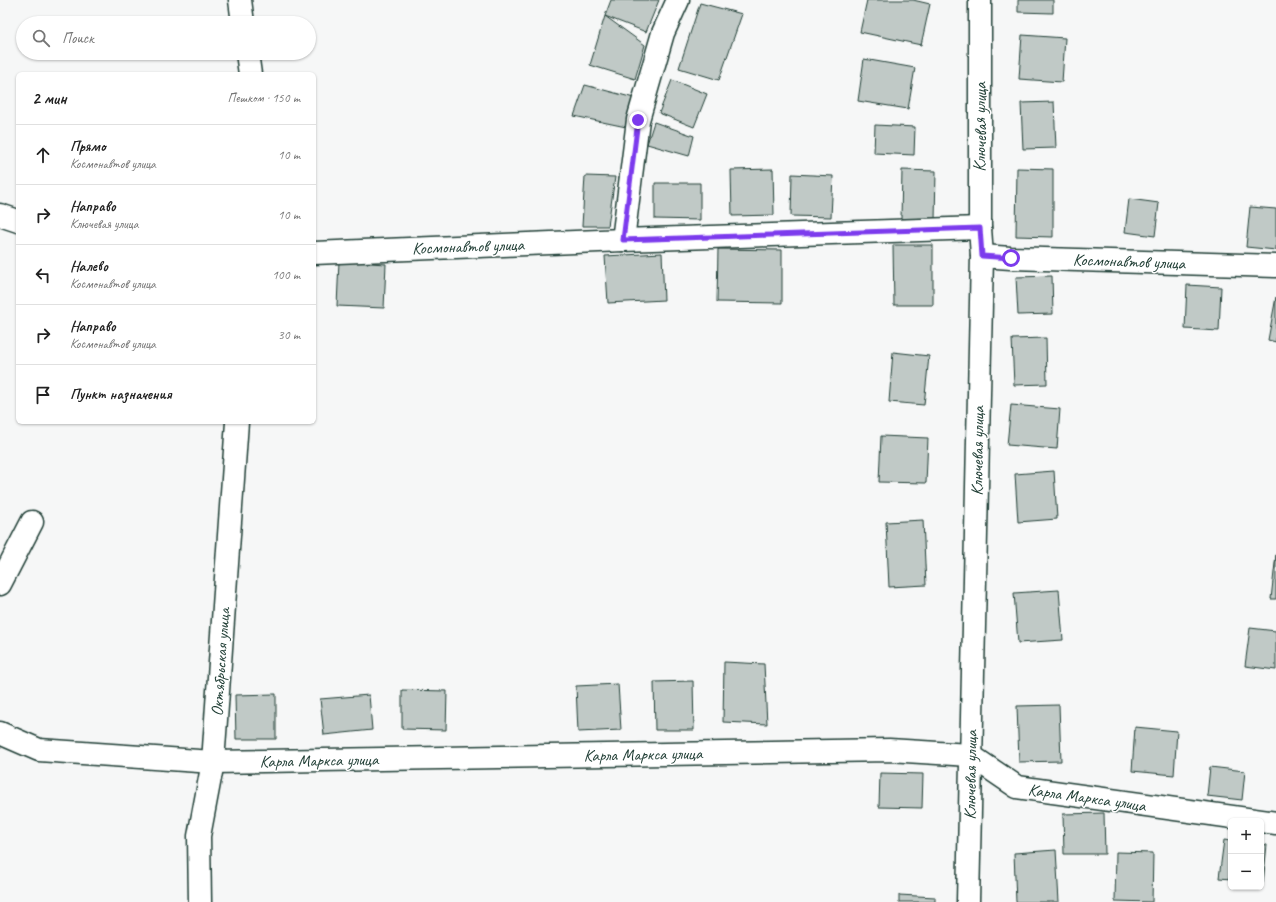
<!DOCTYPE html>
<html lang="ru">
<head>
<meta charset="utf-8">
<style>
  body { margin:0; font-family:Caveat,sans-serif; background:#f2f2f2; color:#222 }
  .controls { position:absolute; right:12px; bottom:12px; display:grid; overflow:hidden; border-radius:6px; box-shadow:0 1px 3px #0004 }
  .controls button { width:36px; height:36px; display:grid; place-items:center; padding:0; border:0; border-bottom:1px solid #e0e0e0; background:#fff; color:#222; font:20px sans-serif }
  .stop { position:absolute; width:12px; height:12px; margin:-9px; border:3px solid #7c3aed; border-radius:50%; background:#fff }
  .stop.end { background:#7c3aed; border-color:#fff; box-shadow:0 1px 4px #0008 }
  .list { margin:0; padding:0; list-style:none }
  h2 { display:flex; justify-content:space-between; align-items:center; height:52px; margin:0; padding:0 16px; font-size:17px }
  h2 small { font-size:13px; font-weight:400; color:#767676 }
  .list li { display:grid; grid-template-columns:26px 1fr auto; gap:12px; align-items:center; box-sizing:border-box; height:60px; padding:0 16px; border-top:1px solid #e0e0e0 }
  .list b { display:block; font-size:15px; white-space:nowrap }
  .list p { margin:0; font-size:13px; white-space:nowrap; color:#767676 }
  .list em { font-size:13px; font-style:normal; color:#767676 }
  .icon { flex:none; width:22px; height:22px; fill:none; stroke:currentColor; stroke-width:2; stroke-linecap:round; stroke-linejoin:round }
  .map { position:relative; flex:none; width:1276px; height:902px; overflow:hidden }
  .search { position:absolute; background:#fff; box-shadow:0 1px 3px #0004; left:16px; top:16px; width:300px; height:44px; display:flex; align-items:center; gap:10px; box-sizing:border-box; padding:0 14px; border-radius:22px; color:#767676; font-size:15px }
  .panel { position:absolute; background:#fff; box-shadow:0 1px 3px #0004; left:16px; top:72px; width:300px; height:352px; border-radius:6px }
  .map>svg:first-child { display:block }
</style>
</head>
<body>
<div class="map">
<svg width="1276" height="902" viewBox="0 0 1276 902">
  <rect width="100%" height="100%" fill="#f6f7f7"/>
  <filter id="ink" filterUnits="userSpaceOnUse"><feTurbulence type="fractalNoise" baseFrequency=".025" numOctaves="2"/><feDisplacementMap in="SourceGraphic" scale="8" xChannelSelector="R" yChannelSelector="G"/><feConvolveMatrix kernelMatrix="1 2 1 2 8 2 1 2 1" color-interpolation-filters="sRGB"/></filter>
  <g filter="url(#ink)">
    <g fill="#c0c9c6" stroke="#1f3d34">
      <polygon points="611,0 659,0 646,32 605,16"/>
      <polygon points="867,0 913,0 930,4 921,45 860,32"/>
      <polygon points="1018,0 1053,0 1053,13 1018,12"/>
      <polygon points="700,3 742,14 719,80 679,68"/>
      <polygon points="605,16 645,45 635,79 590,65"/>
      <polygon points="1022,35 1065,38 1062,82 1019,79"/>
      <polygon points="864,59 915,68 908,109 858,101"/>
      <polygon points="672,80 707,94 694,127 659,113"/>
      <polygon points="585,85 634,98 626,127 574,116"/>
      <polygon points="1054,102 1056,148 1023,149 1021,103"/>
      <polygon points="654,122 694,136 689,156 647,144"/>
      <polygon points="875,125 915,127 914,155 874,153"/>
      <polygon points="1017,168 1053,169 1053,237 1016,236"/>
      <polygon points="773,169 774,215 732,216 731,170"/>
      <polygon points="902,170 936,171 935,220 901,219"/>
      <polygon points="792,174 833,176 831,217 791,216"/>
      <polygon points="585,176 615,177 608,226 582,226"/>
      <polygon points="655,183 700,183 700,220 655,219"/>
      <polygon points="1129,199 1159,203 1155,236 1125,232"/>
      <polygon points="1250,207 1276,209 1276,250 1246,247"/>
      <polygon points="893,245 933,245 933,305 894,305"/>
      <polygon points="718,249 782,250 782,303 717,302"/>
      <polygon points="662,253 664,300 608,303 605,256"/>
      <polygon points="339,261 386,264 384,308 337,306"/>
      <polygon points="1052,276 1053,314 1018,315 1016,277"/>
      <polygon points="1187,285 1221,287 1219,331 1185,329"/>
      <polygon points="1276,297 1276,342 1268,340"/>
      <polygon points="1046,338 1047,384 1014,385 1012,339"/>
      <polygon points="893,352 929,356 924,405 889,402"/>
      <polygon points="1011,405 1060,409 1057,449 1007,445"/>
      <polygon points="881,436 928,438 926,483 879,482"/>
      <polygon points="1054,471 1057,519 1018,522 1015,474"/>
      <polygon points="923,520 926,585 889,587 886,522"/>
      <polygon points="1276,554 1276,599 1271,599"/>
      <polygon points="1059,590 1063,640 1018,643 1014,593"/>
      <polygon points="1250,628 1276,631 1276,670 1245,666"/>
      <polygon points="724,662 764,664 767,724 723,722"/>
      <polygon points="693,681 694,730 655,730 654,682"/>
      <polygon points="618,684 621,730 578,732 576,686"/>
      <polygon points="402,690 447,691 446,730 402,729"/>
      <polygon points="276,694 276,739 236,739 235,695"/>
      <polygon points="369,695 372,730 324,735 320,699"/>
      <polygon points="1059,705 1061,761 1019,762 1017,706"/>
      <polygon points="1135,727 1177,731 1174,775 1132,771"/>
      <polygon points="1210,767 1245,771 1242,800 1207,796"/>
      <polygon points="880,773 923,774 922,808 879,807"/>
      <polygon points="1104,813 1105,854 1064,854 1063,814"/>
      <polygon points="1224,840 1231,841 1231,879 1219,878"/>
      <polygon points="1261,844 1267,845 1263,883 1261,883"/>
      <polygon points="1056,850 1059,902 1016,902 1014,853"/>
      <polygon points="1116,852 1153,853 1152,902 1115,901"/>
      <polygon points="899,895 935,897 935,902 899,902"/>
    </g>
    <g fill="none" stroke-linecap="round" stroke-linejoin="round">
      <defs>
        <g id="street">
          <polyline points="240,0 243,23"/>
          <polyline points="247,53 250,74"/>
          <polyline points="0,215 18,221"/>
          <polyline points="623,240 638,120 663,33 678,0"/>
          <polyline points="314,253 623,240 980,228"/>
          <polyline points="982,256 1011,258 1276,266"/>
          <polyline points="0,584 32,522"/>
          <polyline points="0,733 39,750 213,762 889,750 970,755 1017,787 1276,823"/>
          <polyline points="200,902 199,836 213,762 237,422"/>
        </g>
        <polyline id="secondary" points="968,902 982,256 980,228 980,0"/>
      </defs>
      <use href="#street" stroke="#1f3d34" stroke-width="25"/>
      <use href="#secondary" stroke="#1f3d34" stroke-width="25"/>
      <use href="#street" stroke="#fff" stroke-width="22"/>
      <use href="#secondary" stroke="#fff" stroke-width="22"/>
    </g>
  </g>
  <g fill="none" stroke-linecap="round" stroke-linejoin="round" filter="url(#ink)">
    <polyline stroke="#7c3aed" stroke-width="5" points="638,120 623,240 980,228 982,256 1011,258"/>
  </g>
  <g text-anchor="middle" stroke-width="3" stroke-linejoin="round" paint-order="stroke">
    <g font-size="17" fill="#1f3d34" stroke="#fff">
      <text transform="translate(980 127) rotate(-90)" y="6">Ключевая улица</text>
      <text transform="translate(468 246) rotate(-2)" y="6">Космонавтов улица</text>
      <text transform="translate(1129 261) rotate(2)" y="6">Космонавтов улица</text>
      <text transform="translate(977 451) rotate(-89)" y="6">Ключевая улица</text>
      <text transform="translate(220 662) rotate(-86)" y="6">Октябрьская улица</text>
      <text transform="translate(643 754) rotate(-1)" y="6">Карла Маркса улица</text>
      <text transform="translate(319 760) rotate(-1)" y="6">Карла Маркса улица</text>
      <text transform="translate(970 775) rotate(-89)" y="6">Ключевая улица</text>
      <text transform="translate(1087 797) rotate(8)" y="6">Карла Маркса улица</text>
    </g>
  </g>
</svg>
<div class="controls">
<button>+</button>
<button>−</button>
</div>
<div class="stop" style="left:1011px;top:258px"></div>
<div class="stop end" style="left:638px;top:120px"></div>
<div class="search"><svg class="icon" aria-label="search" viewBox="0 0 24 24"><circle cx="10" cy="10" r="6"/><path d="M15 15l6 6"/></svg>Поиск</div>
<section class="panel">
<h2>2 мин<small>Пешком · 150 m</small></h2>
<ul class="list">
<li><svg class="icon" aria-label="ahead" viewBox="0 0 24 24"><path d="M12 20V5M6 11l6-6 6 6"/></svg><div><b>Прямо</b><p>Космонавтов улица</p></div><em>10 m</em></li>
<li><svg class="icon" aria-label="right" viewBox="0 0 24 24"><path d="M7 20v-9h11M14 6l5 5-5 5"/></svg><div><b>Направо</b><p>Ключевая улица</p></div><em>10 m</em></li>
<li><svg class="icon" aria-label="left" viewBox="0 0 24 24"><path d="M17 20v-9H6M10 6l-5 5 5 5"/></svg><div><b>Налево</b><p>Космонавтов улица</p></div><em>100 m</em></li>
<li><svg class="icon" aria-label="right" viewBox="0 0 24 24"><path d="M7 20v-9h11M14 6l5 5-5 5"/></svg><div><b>Направо</b><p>Космонавтов улица</p></div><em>30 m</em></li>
<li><svg class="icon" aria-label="arrive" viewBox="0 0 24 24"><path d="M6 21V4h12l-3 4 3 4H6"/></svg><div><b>Пункт назначения</b></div></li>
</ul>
</section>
</div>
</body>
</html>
